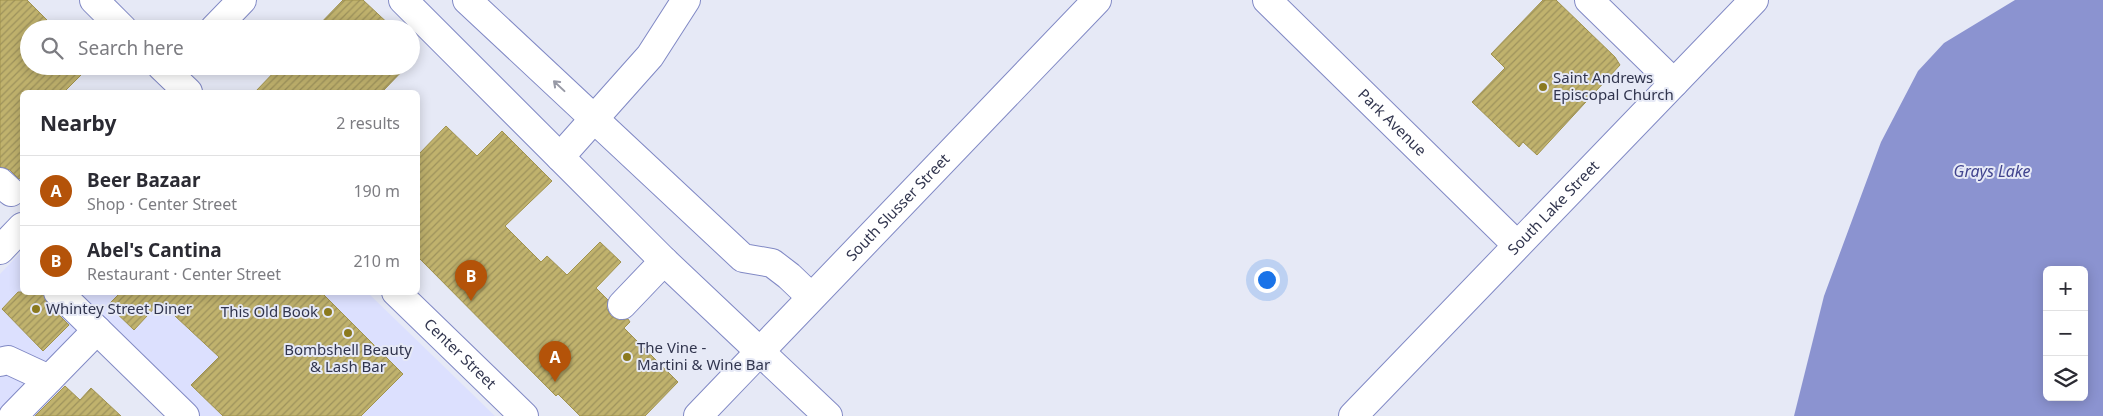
<!DOCTYPE html>
<html lang="en">
<head>
<meta charset="utf-8">
<style>
  body { margin:0; font-family:"Noto Sans",sans-serif; background:#f2f2f3; color:#2b2b33 }
  .controls { position:absolute; right:15px; bottom:15px; display:grid; overflow:hidden; border-radius:8px; box-shadow:0 2px 12px #0003 }
  .controls button { width:45px; height:45px; display:grid; place-items:center; padding:0; border:0; border-bottom:1px solid #e1e1e2; background:#fff; color:#2b2b33; font:25px sans-serif }
  .you { position:absolute; left:1266px; top:279px; width:18px; height:18px; margin:-12px; border:4px solid #fff; border-radius:50%; background:#1a73e8; box-shadow:0 0 0 8px #1a73e833 }
  .badge { display:grid; place-items:center; width:32px; height:32px; border-radius:50%; background:#b45309; color:#fff; font-size:16px; font-weight:700 }
  .pin { position:absolute; translate:-50% -41px; filter:drop-shadow(0 1px 2px #0008) }
  .pin::after { content:''; position:absolute; top:26px; width:18px; height:15px; background:inherit; clip-path:polygon(0 0,100% 0,50% 100%) }
  .list { margin:0; padding:0; list-style:none }
  h2 { display:flex; justify-content:space-between; align-items:center; height:65px; margin:0; padding:0 20px; font-size:21px }
  h2 small { font-size:16px; font-weight:400; color:#7c7c81 }
  .list li { display:grid; grid-template-columns:32px 1fr auto; gap:15px; align-items:center; box-sizing:border-box; height:70px; padding:0 20px; border-top:1px solid #e1e1e2 }
  .list b { display:block; font-size:19px; white-space:nowrap }
  .list p { margin:0; font-size:16px; white-space:nowrap; color:#7c7c81 }
  .list em { font-size:16px; font-style:normal; color:#7c7c81 }
  .icon { flex:none; width:28px; height:28px; fill:none; stroke:currentColor; stroke-width:2; stroke-linecap:round; stroke-linejoin:round }
  .map { position:relative; flex:none; width:2103px; height:416px; overflow:hidden }
  .search { position:absolute; background:#fff; box-shadow:0 2px 12px #0003; left:20px; top:20px; width:400px; height:55px; display:flex; align-items:center; gap:12px; box-sizing:border-box; padding:0 18px; border-radius:28px; color:#7c7c81; font-size:19px }
  .panel { position:absolute; background:#fff; box-shadow:0 2px 12px #0003; left:20px; top:90px; width:400px; height:205px; border-radius:8px }
  .map>svg:first-child { display:block }
</style>
</head>
<body>
<div class="map">
<svg width="2103" height="416" viewBox="0 0 2103 416">
  <defs>
    <pattern id="building-hatch" width="6" height="6" patternUnits="userSpaceOnUse" patternTransform="scale(1.25)"><rect width="6" height="6" fill="#c0b26d"/><path d="M-1 1l2-2M0 6l6-6M5 7l2-2" fill="none" stroke="#9d925c"/></pattern>
  </defs>
  <rect width="100%" height="100%" fill="#e6e9f6"/>
  <polygon fill="#dce0fe" points="22,251 22,292 368,293 495,416 175,416 188,401 101,314 0,416 0,274"/>
  <path fill="#8b93d0" fill-rule="evenodd" d="M2015 0H2103V416H1794L1824 296 1881 142 1918 71 1944 43ZM2047 270H2084V397H2047Z"/>
  <g fill="url(#building-hatch)" stroke="#a0924e">
    <polygon points="0,0 27,0 56,29 29,29 29,66 90,66 64,92 22,92 22,175 19,179 10,170 0,167"/>
    <polygon points="343,0 363,0 394,29 315,29"/>
    <polygon points="1543,0 1556,0 1615,57 1620,65 1537,155 1523,142 1519,147 1472,102 1505,68 1491,54"/>
    <polygon points="280,66 407,66 382,92 255,92"/>
    <polygon points="446,126 477,156 502,131 552,181 505,226 541,262 547,256 567,275 600,242 621,262 596,288 608,300 607,309 611,316 619,320 628,319 630,322 624,328 678,382 645,416 580,416 558,394 556,396 418,257 418,155"/>
    <polygon points="18,292 43,292 47,303 69,325 43,351 2,309"/>
    <polygon points="121,292 321,292 403,374 361,416 223,416 191,385 219,357 160,302 134,330 108,305"/>
    <polygon points="65,386 80,400 91,388 121,416 35,416"/>
  </g>
  <g fill="none" stroke-linecap="round" stroke-linejoin="round">
    <defs>
      <g id="minor">
        <polyline points="94,0 123,29"/>
        <polyline points="403,0 664,261 828,416"/>
        <polyline points="467,0 743,258 772,263 789,276 811,297"/>
        <path id="s1" d="M1267 0 1517 245"/>
        <polyline points="1589,0 1674,83"/>
        <polyline points="214,29 242,0"/>
        <polyline points="161,66 188,92"/>
        <polyline points="560,157 650,56 686,0"/>
        <polyline points="0,182 11,192"/>
        <polyline points="0,250 22,227"/>
        <polyline points="58,292 185,416"/>
        <path id="s2" d="M396 292 524 416"/>
        <polyline points="622,305 664,261"/>
        <polyline points="0,362 8,360 49,379"/>
        <polyline points="13,416 97,330"/>
        <path id="s3" d="M698 416 1097 0"/>
        <path id="s4" d="M1353 416 1754 0"/>
      </g>
    </defs>
    <use href="#minor" stroke="#8189c5" stroke-width="30"/>
    <use href="#minor" stroke="#fff" stroke-width="28"/>
  </g>
  <defs><path id="oneway-shaft" d="M-6 0H5M1.5-3L5.5 0L1.5 3" fill="none" stroke-width="1.6" stroke-linecap="round" stroke-linejoin="round" transform="scale(1.25)"/></defs>
  <use stroke="#989aa6" href="#oneway-shaft" transform="translate(559 86) rotate(-137)"/>
  <g fill="#8b7a1f" stroke="#e6e9f6" stroke-width="2">
    <circle cx="1543" cy="87" r="5"/>
    <circle cx="36" cy="309" r="5"/>
    <circle cx="328" cy="312" r="5"/>
    <circle cx="348" cy="333" r="5"/>
    <circle cx="627" cy="357" r="5"/>
  </g>
  <g text-anchor="middle" stroke-width="4" stroke-linejoin="round" paint-order="stroke">
    <g font-size="15" fill="#31354e" stroke="#e6e9f6" text-anchor="start">
      <text x="1553" y="83">Saint Andrews<tspan x="1553" dy="17">Episcopal Church</tspan></text>
      <text x="46" y="314">Whintey Street Diner</text>
      <text x="318" y="317" text-anchor="end">This Old Book</text>
      <text x="637" y="353">The Vine -<tspan x="637" dy="17">Martini &amp; Wine Bar</tspan></text>
      <text x="348" y="355" text-anchor="middle">Bombshell Beauty<tspan x="348" dy="17">&amp; Lash Bar</tspan></text>
    </g>
    <g font-size="15" fill="#31354e" stroke="#e6e9f6">
      <text dy="5" stroke="none"><textPath href="#s1" startOffset="175">Park Avenue</textPath></text>
      <text dy="5" stroke="none"><textPath href="#s3" startOffset="289">South Slusser Street</textPath></text>
      <text dy="5" stroke="none"><textPath href="#s4" startOffset="289">South Lake Street</textPath></text>
      <text dy="5" stroke="none"><textPath href="#s2" startOffset="89">Center Street</textPath></text>
    </g>
    <g font-size="16" font-style="italic" fill="#41448e" stroke="#e6e9f6">
      <text x="1992" y="177">Grays Lake</text>
    </g>
  </g>
</svg>
<div class="controls">
<button>+</button>
<button>−</button>
<button><svg class="icon" aria-label="layers" viewBox="0 0 24 24"><path d="M12 4l9 5-9 5-9-5zM3 14l9 5 9-5"/></svg></button>
</div>
<div class="you"></div>
<div class="pin badge" style="left:555px;top:382px">A</div>
<div class="pin badge" style="left:471px;top:301px">B</div>
<div class="search"><svg class="icon" aria-label="search" viewBox="0 0 24 24"><circle cx="10" cy="10" r="6"/><path d="M15 15l6 6"/></svg>Search here</div>
<section class="panel">
<h2>Nearby<small>2 results</small></h2>
<ul class="list">
<li><span class="badge">A</span><div><b>Beer Bazaar</b><p>Shop · Center Street</p></div><em>190 m</em></li>
<li><span class="badge">B</span><div><b>Abel's Cantina</b><p>Restaurant · Center Street</p></div><em>210 m</em></li>
</ul>
</section>
</div>
</body>
</html>
